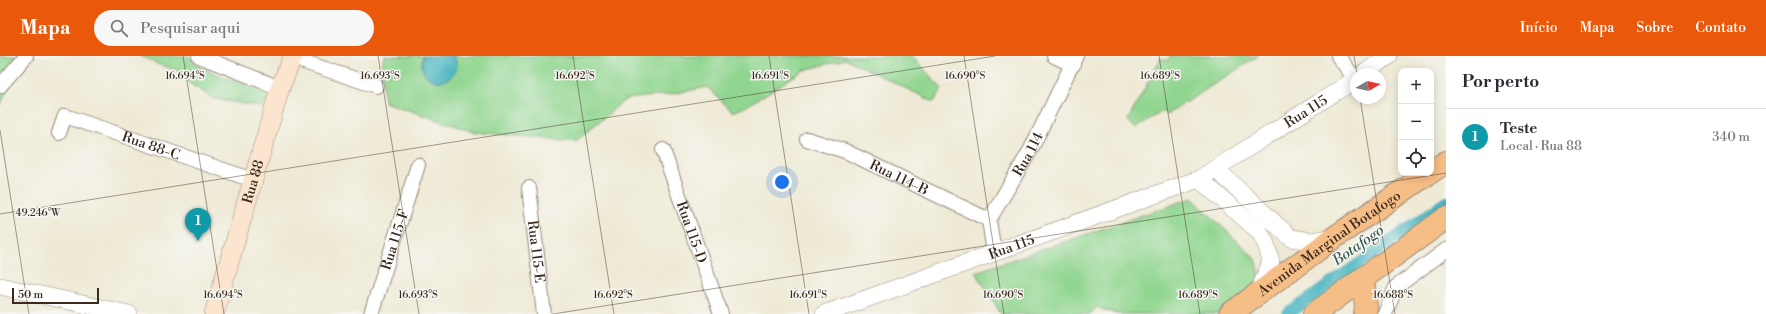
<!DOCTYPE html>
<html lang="pt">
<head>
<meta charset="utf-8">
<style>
  body { margin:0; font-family:"Libre Bodoni",serif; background:#f7f7f7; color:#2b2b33 }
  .controls { position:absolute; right:12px; top:12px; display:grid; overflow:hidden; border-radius:8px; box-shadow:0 2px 10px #0003 }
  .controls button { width:36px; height:36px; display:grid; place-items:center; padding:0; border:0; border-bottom:1px solid #e1e1e2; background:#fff; color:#2b2b33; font:20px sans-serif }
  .compass { position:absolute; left:1350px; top:12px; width:36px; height:36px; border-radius:50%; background:#fff; box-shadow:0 2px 10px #0003; rotate:81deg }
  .scale { position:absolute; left:12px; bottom:10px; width:87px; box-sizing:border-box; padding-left:4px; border:2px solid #3b2a1e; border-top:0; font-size:11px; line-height:14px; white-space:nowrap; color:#3b2a1e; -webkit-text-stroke:3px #f6f6f2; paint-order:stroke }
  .you { position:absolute; left:782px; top:126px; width:14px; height:14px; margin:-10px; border:3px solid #fff; border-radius:50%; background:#1a73e8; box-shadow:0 0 0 6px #1a73e833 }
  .badge { display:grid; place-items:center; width:26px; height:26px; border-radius:50%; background:#ea580c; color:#fff; font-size:13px; font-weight:700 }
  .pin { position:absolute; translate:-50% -33px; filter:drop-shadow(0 1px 2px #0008) }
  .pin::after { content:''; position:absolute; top:21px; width:14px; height:12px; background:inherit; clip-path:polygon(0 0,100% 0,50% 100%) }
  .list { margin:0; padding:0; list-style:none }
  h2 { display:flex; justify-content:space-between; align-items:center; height:52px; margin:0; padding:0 16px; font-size:17px }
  h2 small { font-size:13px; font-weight:400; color:#7c7c81 }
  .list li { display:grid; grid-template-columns:26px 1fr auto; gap:12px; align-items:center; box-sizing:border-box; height:56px; padding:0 16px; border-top:1px solid #e1e1e2 }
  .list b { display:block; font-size:15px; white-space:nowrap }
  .list p { margin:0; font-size:13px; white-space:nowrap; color:#7c7c81 }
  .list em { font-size:13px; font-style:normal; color:#7c7c81 }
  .icon { flex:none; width:22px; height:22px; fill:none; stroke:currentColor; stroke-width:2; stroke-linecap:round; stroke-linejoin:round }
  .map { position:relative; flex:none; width:1446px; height:258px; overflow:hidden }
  header { display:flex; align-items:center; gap:24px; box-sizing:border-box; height:56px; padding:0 20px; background:#ea580c; color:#fff }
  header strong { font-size:19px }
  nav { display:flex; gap:22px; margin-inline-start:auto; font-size:14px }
  .search { width:280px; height:36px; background:#f7f7f7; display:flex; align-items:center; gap:10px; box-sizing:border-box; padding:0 14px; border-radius:22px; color:#7c7c81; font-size:15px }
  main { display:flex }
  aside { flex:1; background:#fff }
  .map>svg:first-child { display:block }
</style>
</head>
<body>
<header>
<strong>Mapa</strong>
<div class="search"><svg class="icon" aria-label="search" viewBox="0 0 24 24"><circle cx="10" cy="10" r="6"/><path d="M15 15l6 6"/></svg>Pesquisar aqui</div>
<nav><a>Início</a><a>Mapa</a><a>Sobre</a><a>Contato</a></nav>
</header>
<main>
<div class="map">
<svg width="1446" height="258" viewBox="0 0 1446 258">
  <rect width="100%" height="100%" fill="#f6f6f2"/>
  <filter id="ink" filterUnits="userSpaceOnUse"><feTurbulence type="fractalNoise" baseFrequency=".025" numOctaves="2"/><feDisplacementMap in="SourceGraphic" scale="8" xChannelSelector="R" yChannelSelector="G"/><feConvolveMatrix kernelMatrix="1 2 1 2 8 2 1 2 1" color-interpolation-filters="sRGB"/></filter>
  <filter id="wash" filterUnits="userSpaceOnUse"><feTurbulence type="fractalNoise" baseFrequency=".012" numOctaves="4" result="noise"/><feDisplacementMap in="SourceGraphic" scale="16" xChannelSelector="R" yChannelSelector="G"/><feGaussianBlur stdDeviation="0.9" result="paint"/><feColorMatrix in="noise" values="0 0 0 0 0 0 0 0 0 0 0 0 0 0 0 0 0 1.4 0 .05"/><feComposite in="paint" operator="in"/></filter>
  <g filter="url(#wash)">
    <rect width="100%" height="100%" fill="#efead5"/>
    <g fill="#91d690" stroke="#668057">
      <polygon points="0,0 35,0 19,8 0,50"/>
      <path d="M140 0H189C194 14 254 31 270 37L263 51 214 43 189 27 179 15 157 8Z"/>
      <polygon points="384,0 912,0 942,33 934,46 846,3 804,14 745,51 733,56 707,31 666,39 626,43 576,85 474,76 384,46 382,12"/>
      <polygon points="1170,0 1258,0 1166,59 1163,55 1135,72 1128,64 1161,2 1167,5"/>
      <polygon points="1192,142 1256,203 1260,219 1253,240 1223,258 1116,258 1097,251 1090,258 1001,258 976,216"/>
    </g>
    <path fill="#45b3c0" stroke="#406e6f" d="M423 0H455L457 13C445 36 415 24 423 0Z"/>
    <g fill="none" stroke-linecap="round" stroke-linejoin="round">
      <polyline stroke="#45b3c0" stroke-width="12" points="1288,258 1446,146"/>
    </g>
  </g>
  <g filter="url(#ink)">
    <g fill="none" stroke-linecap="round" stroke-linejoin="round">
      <defs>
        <g id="minor">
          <polyline points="199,0 280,32"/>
          <polyline points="1054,0 1073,9"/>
          <polyline points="1338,0 1355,23"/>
          <polyline points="292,2 376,30"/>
          <polyline points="0,30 26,0"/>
          <path id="s1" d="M59 77 65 60 253 124"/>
          <path id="s2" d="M807 83 845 95 989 164"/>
          <path id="s3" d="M663 94 721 258"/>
          <path id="s4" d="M529 132 544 258"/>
          <path id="s5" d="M994 197 989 164 1030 95 1076 0"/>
          <path id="s6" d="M371 258 418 109"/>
          <polyline points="1385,258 1396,231 1446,194"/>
        </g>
        <g id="tertiary">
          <polyline points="1363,18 1389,0"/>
          <polyline points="1216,113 1291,182 1312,185 1333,181"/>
          <polyline points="1199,123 1259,175 1266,188 1271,205 1258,238"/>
          <polyline points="0,230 129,258"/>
          <path id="s7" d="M824 258 1199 123 1356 23"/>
        </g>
        <g id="secondary">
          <path id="s8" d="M214 258 280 32 293 0"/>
        </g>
        <g id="primary">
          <polyline points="1431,116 1446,106"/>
          <polyline points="1363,223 1366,251 1365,258"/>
          <path id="s9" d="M1230 258 1335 181 1429 117"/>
          <polyline points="1314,258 1446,162"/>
        </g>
      </defs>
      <use href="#minor" stroke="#958a7a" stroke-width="16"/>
      <use href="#tertiary" stroke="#958a7a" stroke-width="18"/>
      <use href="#secondary" stroke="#958a7a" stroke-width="20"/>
      <use href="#primary" stroke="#958a7a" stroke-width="24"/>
      <use href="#minor" stroke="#fff" stroke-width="14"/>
      <use href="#tertiary" stroke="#fff" stroke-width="17"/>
      <use href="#secondary" stroke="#fbe5cf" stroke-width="19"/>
      <use href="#primary" stroke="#f6be87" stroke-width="22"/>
    </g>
  </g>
  <path fill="none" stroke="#3b2a1e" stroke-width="1" stroke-opacity="0.45" d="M183 0 224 258M378 0 419 258M573 0 614 258M769 0 809 258M964 0 1004 258M1159 0 1200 258M1354 0 1357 18M1360 42 1395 258M0 74 29 258M0 158 995 0M553 258 1446 117"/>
  <g text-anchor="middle" stroke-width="3" stroke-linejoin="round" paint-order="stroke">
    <g font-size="14" fill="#3b2a1e" stroke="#f6f6f2">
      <text dy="5" stroke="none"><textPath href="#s7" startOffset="525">Rua 115</textPath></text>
      <text dy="5" stroke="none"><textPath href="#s1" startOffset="109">Rua 88-C</textPath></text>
      <text dy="5" stroke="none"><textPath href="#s5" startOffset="110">Rua 114</textPath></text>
      <text dy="5" stroke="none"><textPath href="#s2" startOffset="100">Rua 114-B</textPath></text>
      <text dy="5" stroke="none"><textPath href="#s8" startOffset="138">Rua 88</textPath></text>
      <text dy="5" stroke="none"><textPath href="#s3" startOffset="87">Rua 115-D</textPath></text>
      <text dy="5" stroke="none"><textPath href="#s6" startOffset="78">Rua 115-F</textPath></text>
      <text dy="5" stroke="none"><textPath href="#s9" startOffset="122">Avenida Marginal Botafogo</textPath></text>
      <text dy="5" stroke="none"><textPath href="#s7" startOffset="199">Rua 115</textPath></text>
      <text dy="5" stroke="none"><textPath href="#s4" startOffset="64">Rua 115-E</textPath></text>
    </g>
    <g font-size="15" font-style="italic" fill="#3e5a57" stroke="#f6f6f2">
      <text transform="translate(1358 189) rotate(-35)" y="5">Botafogo</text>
    </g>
  </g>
  <g font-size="10" text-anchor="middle" fill="#3b2a1e" stroke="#f6f6f2" stroke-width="3" stroke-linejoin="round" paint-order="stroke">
    <text x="185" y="23">16.694°S</text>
    <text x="380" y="23">16.693°S</text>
    <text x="575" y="23">16.692°S</text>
    <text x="770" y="23">16.691°S</text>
    <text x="965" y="23">16.690°S</text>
    <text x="1160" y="23">16.689°S</text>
    <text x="38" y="160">49.246°W</text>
    <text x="223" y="242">16.694°S</text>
    <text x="418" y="242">16.693°S</text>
    <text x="613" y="242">16.692°S</text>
    <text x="808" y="242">16.691°S</text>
    <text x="1003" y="242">16.690°S</text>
    <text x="1198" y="242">16.689°S</text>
    <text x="1393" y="242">16.688°S</text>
  </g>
</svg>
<div class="controls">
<button>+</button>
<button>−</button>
<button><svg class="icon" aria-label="locate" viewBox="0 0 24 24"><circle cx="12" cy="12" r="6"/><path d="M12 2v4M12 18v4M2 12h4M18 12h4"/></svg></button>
</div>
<svg class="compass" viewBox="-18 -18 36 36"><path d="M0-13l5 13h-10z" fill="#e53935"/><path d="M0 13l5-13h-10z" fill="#7c7c81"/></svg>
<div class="scale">50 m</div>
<div class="you"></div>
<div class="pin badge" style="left:198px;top:185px;background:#0f9aa8">1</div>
</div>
<aside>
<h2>Por perto<small></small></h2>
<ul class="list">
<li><span class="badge" style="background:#0f9aa8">1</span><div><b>Teste</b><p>Local · Rua 88</p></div><em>340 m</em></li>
</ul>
</aside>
</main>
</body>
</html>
